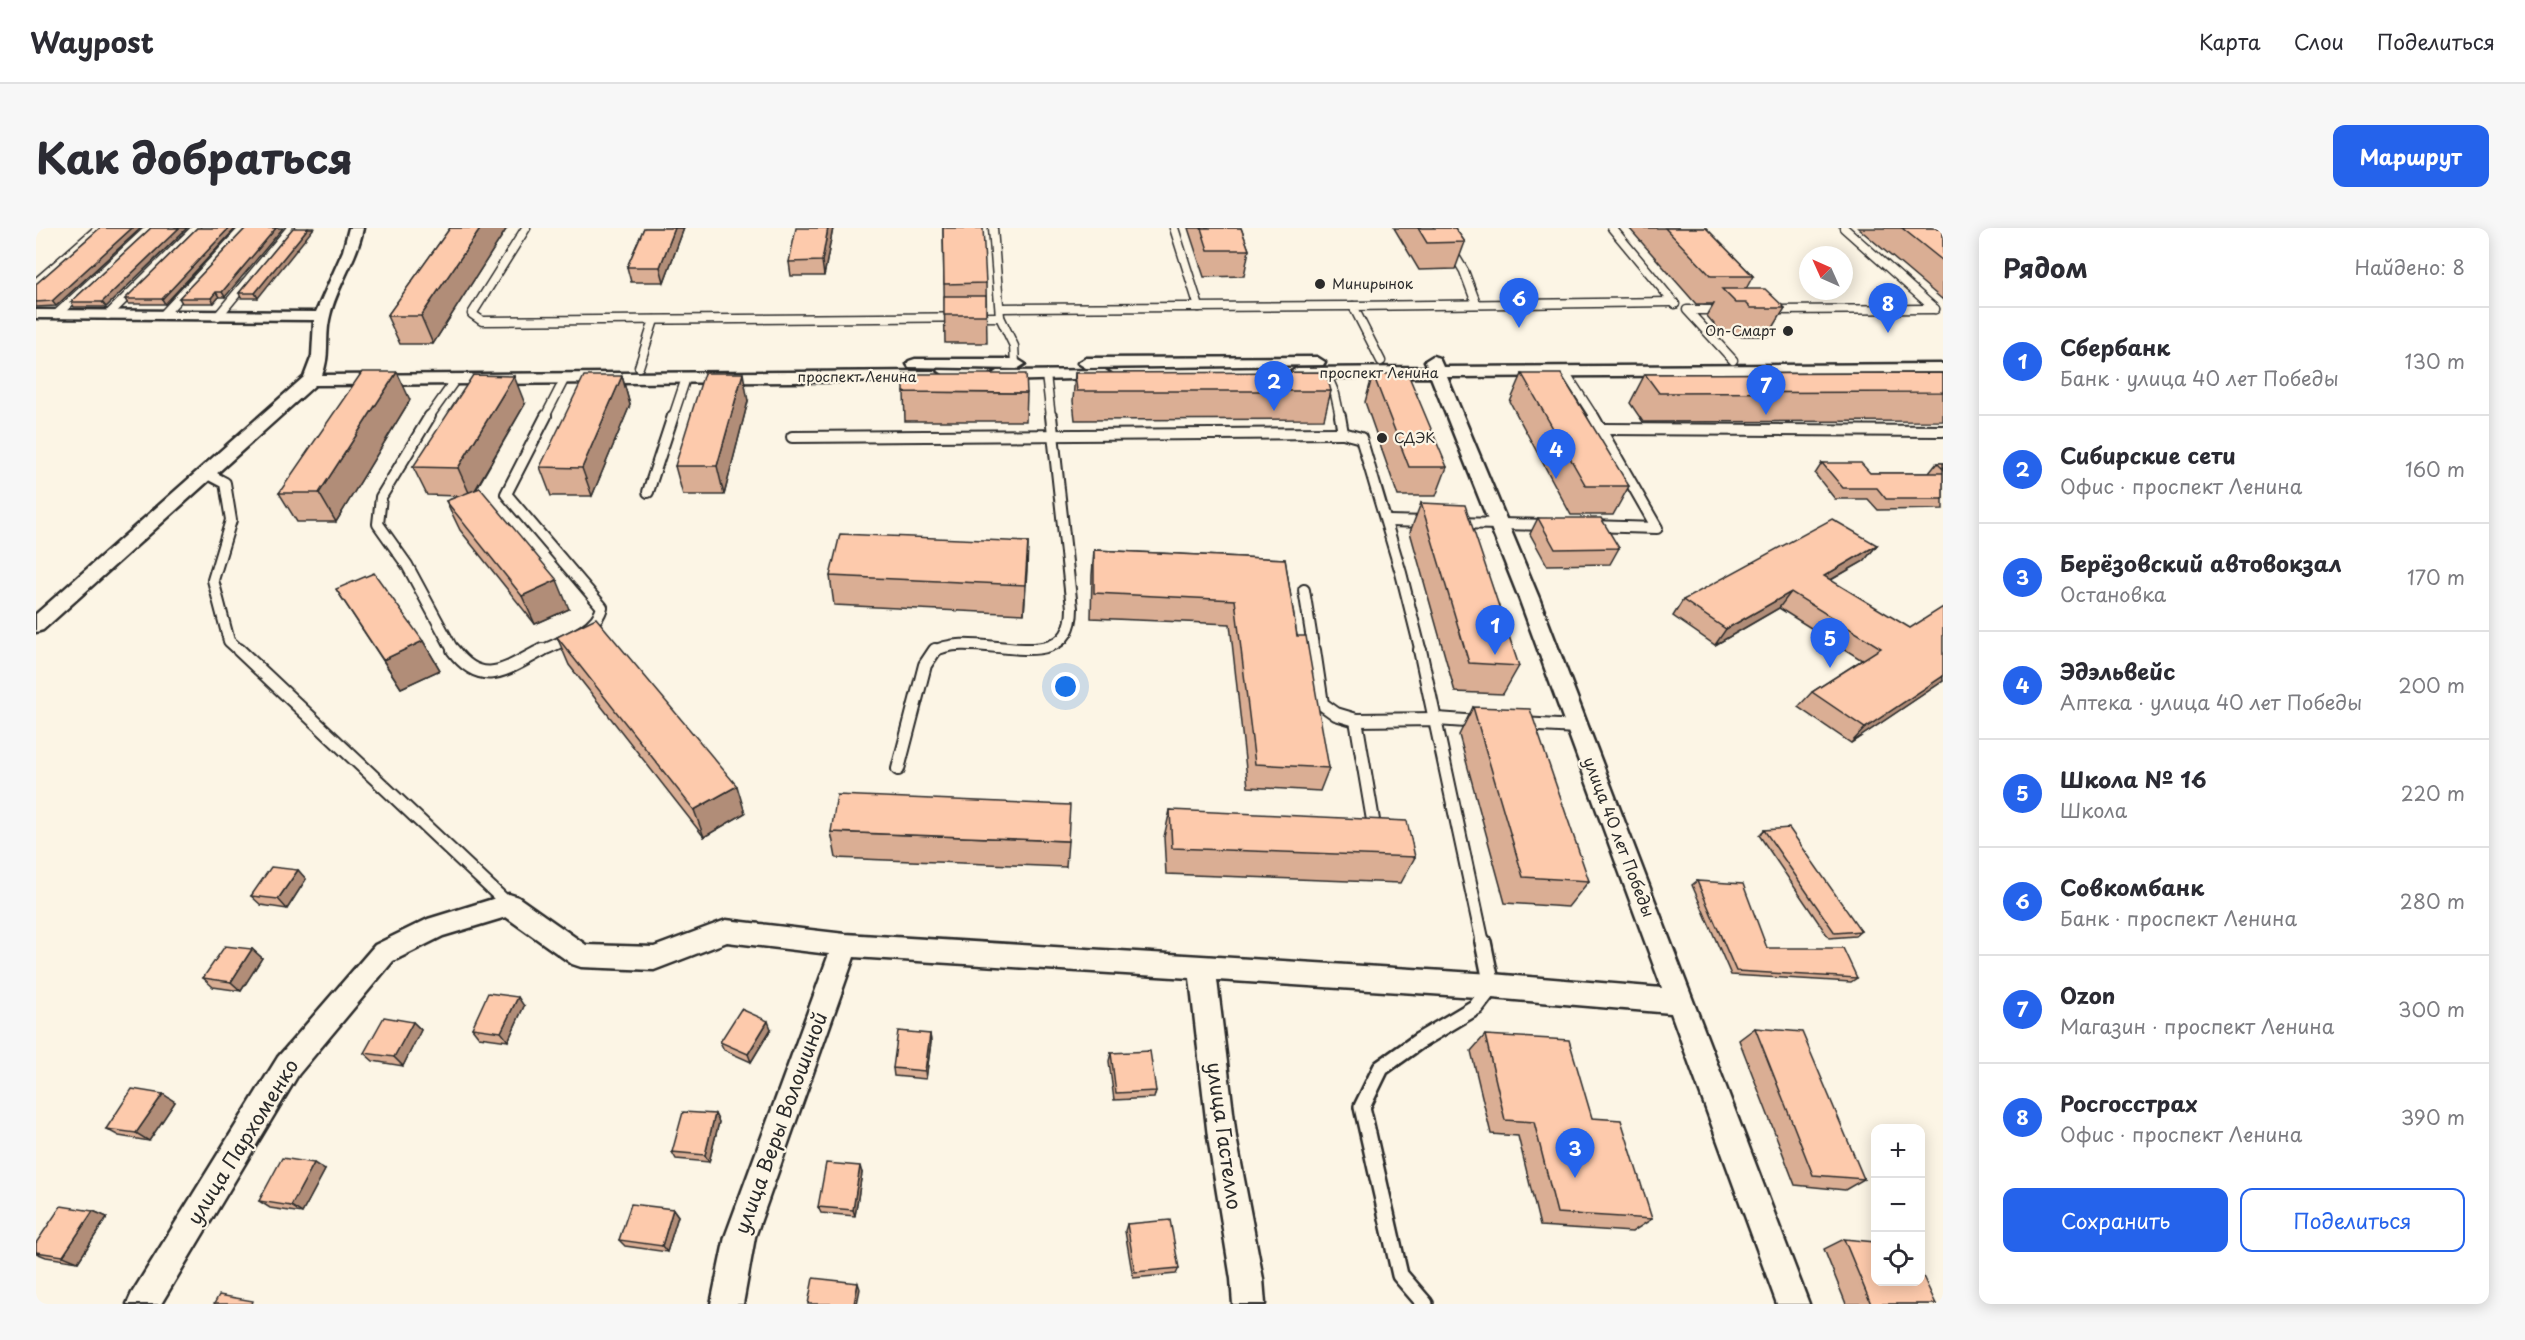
<!DOCTYPE html>
<html lang="ru">
<head>
<meta charset="utf-8">
<style>
  body { margin:0; font-family:"Playpen Sans",sans-serif; background:#f7f7f7; color:#2b2b33 }
  .controls { position:absolute; right:18px; bottom:18px; display:grid; overflow:hidden; border-radius:12px; box-shadow:0 3px 15px #0003 }
  .controls button { width:54px; height:54px; display:grid; place-items:center; padding:0; border:0; border-bottom:2px solid #e1e1e2; background:#fff; color:#2b2b33; font:30px sans-serif }
  .compass { position:absolute; left:1763px; top:18px; width:54px; height:54px; border-radius:50%; background:#fff; box-shadow:0 3px 15px #0003; rotate:315deg }
  .you { position:absolute; left:1030px; top:459px; width:21px; height:21px; margin:-15px; border:4px solid #fff; border-radius:50%; background:#1a73e8; box-shadow:0 0 0 9px #1a73e833 }
  .badge { display:grid; place-items:center; width:39px; height:39px; border-radius:50%; background:#2563eb; color:#fff; font-size:20px; font-weight:700 }
  .pin { position:absolute; translate:-50% -50px; filter:drop-shadow(0 2px 3px #0008) }
  .pin::after { content:''; position:absolute; top:32px; width:21px; height:18px; background:inherit; clip-path:polygon(0 0,100% 0,50% 100%) }
  .list { margin:0; padding:0; list-style:none }
  h2 { display:flex; justify-content:space-between; align-items:center; height:78px; margin:0; padding:0 24px; font-size:26px }
  h2 small { font-size:20px; font-weight:400; color:#7c7c81 }
  .list li { display:grid; grid-template-columns:39px 1fr auto; gap:18px; align-items:center; box-sizing:border-box; height:108px; padding:0 24px; border-top:2px solid #e1e1e2 }
  .list b { display:block; font-size:22px; white-space:nowrap }
  .list p { margin:0; font-size:20px; white-space:nowrap; color:#7c7c81 }
  .list em { font-size:20px; font-style:normal; color:#7c7c81 }
  .actions { display:flex; gap:12px; padding:18px 24px }
  .actions a { flex:1; padding:14px 0; border:2px solid #2563eb; border-radius:12px; text-align:center; font-size:21px; color:#2563eb }
  .actions .main { background:#2563eb; color:#fff }
  .icon { flex:none; width:33px; height:33px; fill:none; stroke:currentColor; stroke-width:2; stroke-linecap:round; stroke-linejoin:round }
  .map { position:relative; flex:none; width:1907px; height:1076px; overflow:hidden; border-radius:12px }
  header { display:flex; align-items:center; gap:36px; box-sizing:border-box; height:84px; padding:0 30px; background:#fff; border-bottom:2px solid #e1e1e2 }
  header strong { font-size:28px }
  nav { display:flex; gap:33px; margin-inline-start:auto; font-size:21px }
  .intro { display:flex; align-items:center; justify-content:space-between; box-sizing:border-box; height:144px; padding:0 36px }
  h1 { margin:0; font-size:42px }
  .button { padding:15px 27px; border-radius:12px; background:#2563eb; color:#fff; font-size:21px; font-weight:700 }
  main { display:flex; gap:36px; padding:0 36px }
  aside { flex:1; background:#fff; border-radius:12px; box-shadow:0 3px 15px #0003 }
  .map>svg:first-child { display:block }
</style>
</head>
<body>
<header>
<strong>Waypost</strong>
<nav><a>Карта</a><a>Слои</a><a>Поделиться</a></nav>
</header>
<div class="intro"><h1>Как добраться</h1><a class="button">Маршрут</a></div>
<main>
<div class="map">
<svg width="1907" height="1076" viewBox="0 0 1907 1076">
  <rect width="100%" height="100%" fill="#fcf5e5"/>
  <filter id="ink" filterUnits="userSpaceOnUse"><feTurbulence type="fractalNoise" baseFrequency=".0167" numOctaves="2"/><feDisplacementMap in="SourceGraphic" scale="12" xChannelSelector="R" yChannelSelector="G"/><feConvolveMatrix kernelMatrix="1 2 1 2 8 2 1 2 1" color-interpolation-filters="sRGB"/></filter>
  <g filter="url(#ink)">
    <g fill="none" stroke-linecap="round" stroke-linejoin="round">
      <defs>
        <g id="lane-far3">
          <polyline points="490,0 436,86 446,93 964,89"/>
          <polyline points="957,0 964,89 978,118 979,136"/>
          <polyline points="1138,0 1163,79"/>
          <polyline points="1402,0 1428,43 1440,75"/>
          <polyline points="1576,0 1639,76"/>
          <polyline points="1808,0 1899,81"/>
          <polyline points="0,55 63,0"/>
          <polyline points="964,80 1317,78"/>
          <polyline points="1689,82 1651,82 1697,132"/>
          <polyline points="1731,82 1899,81"/>
          <polyline points="21,86 114,0"/>
          <polyline points="72,87 160,0"/>
          <polyline points="127,87 208,0"/>
          <polyline points="182,88 255,0"/>
          <polyline points="1345,133 1317,78 1635,74"/>
          <polyline points="603,139 618,92"/>
          <polyline points="1529,144 1558,189"/>
          <polyline points="1290,145 1299,166 1304,189"/>
          <polyline points="1010,147 1015,189"/>
          <polyline points="393,189 420,151"/>
          <polyline points="509,189 529,150"/>
          <polyline points="637,189 650,150"/>
        </g>
        <g id="lane-far2">
          <polyline points="394,188 345,269 342,296 371,337 418,424"/>
          <polyline points="1304,188 1307,205 1325,210 1365,345 1385,424"/>
          <polyline points="1565,201 1907,203"/>
          <polyline points="756,209 1307,205"/>
          <polyline points="170,245 189,255 195,292 177,352 193,413 205,424"/>
          <polyline points="612,264 637,188"/>
          <polyline points="1352,293 1393,294"/>
          <polyline points="1419,295 1513,297"/>
          <polyline points="1554,298 1621,300 1557,188"/>
          <polyline points="1268,362 1278,424"/>
          <path d="M503 424C523 414 561 403 566 379L470 266 510 188"/>
          <path d="M897 424C937 398 1036 456 1036 380L1015 188"/>
        </g>
        <g id="lane-far1">
          <polyline points="203,422 473,677"/>
          <path d="M417 422C447 462 471 440 506 422"/>
          <polyline points="1278,422 1286,476 1300,486 1320,492 1401,491 1444,494"/>
          <polyline points="1384,422 1447,715"/>
          <polyline points="1320,492 1338,598"/>
          <polyline points="1485,496 1541,499"/>
          <polyline points="862,541 889,437 899,422"/>
        </g>
        <polyline id="lane" points="1389,1076 1364,1047 1326,879 1345,840 1383,813 1440,779 1456,758 1447,714"/>
        <g id="street">
          <path d="M313 0H327C321 33 299 60 293 92 289 111 294 129 286 147L898 143 906 148 898 153 279 157 7 402 0 404V386L268 149 276 128 278 92 0 90V82L280 84 307 23Z"/>
          <polygon points="1397,128 1403,130 1407,139 1907,136 1907,146 1411,149 1503,370 1773,1076 1741,1076 1635,785 1456,770 1181,752 1200,909 1227,1051 1229,1076 1197,1076 1195,1051 1172,909 1154,750 818,729 719,1009 707,1076 675,1076 689,1009 793,726 691,714 618,742 545,739 536,736 470,689 407,708 357,733 262,847 125,1076 91,1076 96,1065 242,829 339,717 392,691 473,666 482,669 550,717 618,719 690,692 809,706 1456,746 1626,760 1483,370 1395,149 1261,150 1253,145 1261,140 1392,139 1389,133"/>
          <polygon points="1281,129 1289,134 1287,137 1050,140 1042,135 1050,130"/>
          <polygon points="879,131 981,131 989,136 981,141 873,139 871,136 873,133"/>
          <polygon points="1069,142 1077,147 1075,150 961,153 953,148 961,143"/>
        </g>
      </defs>
      <use href="#lane-far3" stroke="#2b2b2b" stroke-width="11"/>
      <use href="#lane-far2" stroke="#2b2b2b" stroke-width="14"/>
      <use href="#lane-far1" stroke="#2b2b2b" stroke-width="16"/>
      <use href="#lane" stroke="#2b2b2b" stroke-width="20"/>
      <use href="#street" stroke="#2b2b2b" stroke-width="5"/>
      <use href="#lane-far3" stroke="#fcf5e5" stroke-width="8"/>
      <use href="#lane-far2" stroke="#fcf5e5" stroke-width="10"/>
      <use href="#lane-far1" stroke="#fcf5e5" stroke-width="12"/>
      <use href="#lane" stroke="#fcf5e5" stroke-width="15"/>
      <use href="#street" fill="#fcf5e5" fill-rule="evenodd"/>
    </g>
    <g fill="#daae94" stroke="#2b2b2b" stroke-width="1.5">
      <polygon points="64,0 105,0 20,78 0,79 0,56"/>
      <polygon points="115,0 151,0 70,79 38,79 35,74"/>
      <polygon points="161,0 200,0 129,76 92,76 89,71"/>
      <polygon points="210,0 189,69 183,69 178,75 146,75 143,70"/>
      <polygon points="257,0 222,70 205,70 203,65"/>
      <polygon points="414,0 471,0 397,116 364,116 351,88"/>
      <polygon points="608,0 648,0 628,54 595,54 591,39"/>
      <polygon points="797,0 788,48 755,48 753,34"/>
      <polygon points="907,0 950,55 951,115 909,115"/>
      <polygon points="1152,0 1205,0 1213,22 1208,48 1168,49"/>
      <polygon points="1358,0 1419,0 1429,14 1419,41 1383,42"/>
      <polygon points="1593,0 1670,0 1717,48 1710,61 1749,80 1732,108 1699,108 1695,103 1684,103 1671,88 1678,76 1660,76"/>
      <polygon points="1822,0 1906,0 1907,1 1907,72"/>
      <polygon points="1039,145 1295,163 1288,191 1039,192 1037,173"/>
      <polygon points="1907,145 1907,193 1607,194 1594,175 1609,146"/>
      <polygon points="1337,146 1411,239 1400,268 1362,268 1329,174"/>
      <polygon points="1486,146 1593,258 1577,287 1535,287 1474,174"/>
      <polygon points="586,148 594,177 556,268 515,268 504,239"/>
      <polygon points="868,164 991,165 990,193 869,193"/>
      <polygon points="374,172 300,294 261,294 243,265"/>
      <polygon points="712,173 688,267 647,267 639,238"/>
      <polygon points="489,176 440,262 533,381 499,396 424,302 410,273 423,268 391,267 377,239"/>
      <polygon points="1786,235 1834,245 1893,245 1901,235 1907,235 1907,281 1842,282 1832,271 1799,271 1779,246"/>
      <polygon points="1385,275 1483,438 1467,466 1419,464 1374,304"/>
      <polygon points="1502,290 1583,320 1574,336 1511,337 1494,306"/>
      <polygon points="992,314 988,386 798,377 794,348"/>
      <polygon points="1841,317 1828,333 1795,352 1907,453 1815,515 1762,479 1776,464 1826,432 1743,380 1679,417 1637,388 1647,372"/>
      <polygon points="1058,322 1249,331 1261,408 1293,540 1284,563 1212,559 1194,396 1055,390 1056,347"/>
      <polygon points="300,361 387,413 404,442 365,460"/>
      <polygon points="521,409 709,585 668,609 533,437"/>
      <polygon points="1437,479 1553,653 1532,679 1469,675 1423,507"/>
      <polygon points="1134,582 1379,629 1365,655 1130,646 1128,609"/>
      <polygon points="1728,602 1825,703 1819,708 1793,710 1723,607"/>
      <polygon points="795,604 1032,613 1030,639 800,630"/>
      <polygon points="262,642 270,651 251,681 225,677 215,668"/>
      <polygon points="1661,653 1731,720 1821,750 1815,754 1695,747 1656,657"/>
      <polygon points="216,721 226,730 205,763 177,759 167,750"/>
      <polygon points="488,778 472,813 443,809 436,800"/>
      <polygon points="377,794 385,802 367,838 337,833 328,825"/>
      <polygon points="1719,800 1828,951 1809,962 1759,957 1703,812"/>
      <polygon points="735,801 715,834 688,822 684,814"/>
      <polygon points="894,806 895,814 890,851 858,848 857,840"/>
      <polygon points="1449,807 1556,890 1616,991 1596,1004 1504,998 1482,908 1455,906 1435,823"/>
      <polygon points="1075,825 1120,863 1118,870 1078,872 1073,833"/>
      <polygon points="127,866 139,874 113,913 83,908 70,901"/>
      <polygon points="679,886 683,894 673,934 640,931 636,924"/>
      <polygon points="289,942 266,985 234,980 223,973"/>
      <polygon points="826,945 819,988 785,985 782,979"/>
      <polygon points="637,981 642,988 631,1024 589,1018 583,1012"/>
      <polygon points="57,983 71,989 42,1034 10,1029 0,1025 0,1015"/>
      <polygon points="1091,996 1143,1040 1140,1046 1097,1050 1089,1003"/>
      <polygon points="1808,1011 1900,1076 1810,1076 1788,1021"/>
    </g>
    <g fill="#b18d78" stroke="#2b2b2b" stroke-width="1.5">
      <polygon points="96,0 105,0 20,78 16,73"/>
      <polygon points="143,0 151,0 70,79 66,74"/>
      <polygon points="193,0 200,0 129,76 126,71"/>
      <polygon points="240,0 247,0 189,69 186,64"/>
      <polygon points="272,0 278,0 222,70 219,65"/>
      <polygon points="445,0 471,0 397,116 385,88"/>
      <polygon points="639,0 648,0 628,54 624,39"/>
      <polygon points="792,0 797,0 788,48 786,33"/>
      <polygon points="180,64 183,69 178,75 175,70"/>
      <polygon points="361,144 374,172 300,294 283,265"/>
      <polygon points="707,145 712,173 688,267 681,238"/>
      <polygon points="478,148 489,176 435,269 422,240"/>
      <polygon points="586,148 594,177 556,268 546,240"/>
      <polygon points="992,314 991,343 988,386 989,357"/>
      <polygon points="1841,317 1828,333 1775,363 1788,348"/>
      <polygon points="521,352 533,381 499,396 486,368"/>
      <polygon points="1755,364 1743,380 1679,417 1690,401"/>
      <polygon points="387,413 404,442 365,460 347,432"/>
      <polygon points="1907,448 1907,453 1815,515 1829,500"/>
      <polygon points="701,558 709,585 668,609 658,582"/>
      <polygon points="262,642 270,651 251,681 242,671"/>
      <polygon points="216,721 226,730 205,763 195,754"/>
      <polygon points="482,769 488,778 472,813 465,804"/>
      <polygon points="732,793 735,801 715,834 712,826"/>
      <polygon points="377,794 385,802 367,838 358,829"/>
      <polygon points="894,806 895,814 890,851 889,843"/>
      <polygon points="127,866 139,874 113,913 100,905"/>
      <polygon points="679,886 683,894 673,934 669,927"/>
      <polygon points="278,935 289,942 266,985 255,978"/>
      <polygon points="824,938 826,945 819,988 817,982"/>
      <polygon points="637,981 642,988 631,1024 626,1018"/>
      <polygon points="57,983 71,989 42,1034 27,1028"/>
      <polygon points="822,1055 824,1061 821,1076 818,1076"/>
    </g>
    <g fill="#fdcaac" stroke="#2b2b2b" stroke-width="1.5">
      <polygon points="64,0 96,0 16,73 0,74 0,56"/>
      <polygon points="115,0 143,0 66,74 35,74"/>
      <polygon points="161,0 193,0 126,71 89,71"/>
      <polygon points="210,0 240,0 186,64 180,64 175,70 143,70"/>
      <polygon points="257,0 272,0 219,65 203,65"/>
      <polygon points="414,0 445,0 385,88 351,88"/>
      <polygon points="608,0 639,0 624,39 591,39"/>
      <polygon points="760,0 792,0 786,33 753,34"/>
      <polygon points="907,0 947,0 950,55 908,56"/>
      <polygon points="1165,0 1205,0 1213,22 1172,22"/>
      <polygon points="1382,0 1419,0 1429,14 1391,15"/>
      <polygon points="1629,0 1670,0 1717,48 1675,48"/>
      <polygon points="1866,0 1906,0 1907,1 1907,33"/>
      <polygon points="1686,61 1729,61 1749,80 1715,80 1710,75 1700,75"/>
      <rect x="908" y="68" width="42" height="19"/>
      <polygon points="326,144 361,144 283,265 243,265"/>
      <polygon points="1290,144 1295,163 1041,163 1039,145"/>
      <polygon points="668,145 707,145 681,238 639,238"/>
      <polygon points="1907,145 1907,164 1623,165 1609,146"/>
      <polygon points="868,146 990,146 991,165 868,164"/>
      <polygon points="1337,146 1372,146 1411,239 1373,239"/>
      <polygon points="1486,146 1525,146 1593,258 1550,258"/>
      <polygon points="437,147 478,148 422,240 377,239"/>
      <polygon points="548,148 586,148 546,240 504,239"/>
      <polygon points="1786,235 1825,235 1834,245 1907,245 1907,271 1850,271 1841,260 1807,260"/>
      <polygon points="1901,235 1907,235 1907,241"/>
      <polygon points="444,260 521,352 486,368 410,273"/>
      <polygon points="1385,275 1429,277 1483,438 1433,435"/>
      <polygon points="1502,290 1565,290 1583,320 1519,321"/>
      <polygon points="1796,291 1841,317 1788,348 1874,400 1907,379 1907,448 1829,500 1776,464 1845,420 1755,364 1690,401 1647,372"/>
      <polygon points="804,306 992,314 989,357 794,348"/>
      <polygon points="1058,322 1249,331 1261,408 1270,408 1293,540 1219,536 1199,372 1058,365"/>
      <polygon points="338,345 387,413 347,432 300,361"/>
      <polygon points="560,390 701,558 658,582 521,409"/>
      <polygon points="1437,479 1494,481 1553,653 1487,649"/>
      <polygon points="801,567 1034,577 1032,613 795,604"/>
      <polygon points="1134,582 1371,593 1379,629 1136,620"/>
      <polygon points="1753,600 1825,703 1799,705 1728,602"/>
      <polygon points="235,639 262,642 242,671 215,668"/>
      <polygon points="1661,653 1707,656 1731,720 1807,720 1821,750 1700,743"/>
      <polygon points="189,718 216,721 195,754 167,750"/>
      <polygon points="452,765 482,769 465,804 436,800"/>
      <polygon points="705,781 732,793 712,826 684,814"/>
      <polygon points="348,789 377,794 358,829 328,825"/>
      <polygon points="1719,800 1766,804 1828,951 1777,947"/>
      <polygon points="862,803 894,806 889,843 857,840"/>
      <polygon points="1449,807 1533,812 1556,890 1585,892 1616,991 1521,985 1498,894 1469,892"/>
      <polygon points="1114,823 1120,863 1080,865 1075,825"/>
      <polygon points="96,861 127,866 100,905 70,901"/>
      <polygon points="647,884 679,886 669,927 636,924"/>
      <polygon points="246,930 278,935 255,978 223,973"/>
      <polygon points="790,935 824,938 817,982 782,979"/>
      <polygon points="595,976 637,981 626,1018 583,1012"/>
      <polygon points="25,978 57,983 27,1028 0,1024 0,1015"/>
      <polygon points="1134,992 1143,1040 1099,1044 1091,996"/>
      <polygon points="1808,1011 1839,1014 1839,1053 1884,1053 1884,1042 1900,1076 1835,1076"/>
      <polygon points="777,1050 822,1055 818,1076 772,1076"/>
      <polygon points="183,1067 217,1073 216,1076 178,1076"/>
    </g>
  </g>
  <g fill="#2b2b2b" stroke="#fcf5e5" stroke-width="2">
    <circle cx="1284" cy="56" r="6"/>
    <circle cx="1752" cy="103" r="6"/>
    <circle cx="1346" cy="210" r="6"/>
  </g>
  <g text-anchor="middle" stroke-width="4.5" stroke-linejoin="round" paint-order="stroke">
    <g font-size="14" fill="#2b2b2b" stroke="#fcf5e5" text-anchor="start">
      <text x="1296" y="61">Минирынок</text>
      <text x="1740" y="108" text-anchor="end">On-Смарт</text>
      <text x="1358" y="215">СДЭК</text>
    </g>
    <g font-size="14" fill="#2b2b2b" stroke="#fcf5e5">
      <text x="1343" y="150">проспект Ленина</text>
      <text x="821" y="154">проспект Ленина</text>
    </g>
    <g font-size="16" fill="#2b2b2b" stroke="#fcf5e5">
      <text transform="translate(1583 609) rotate(69)" y="6">улица 40 лет Победы</text>
    </g>
    <g font-size="20" fill="#2b2b2b" stroke="#fcf5e5">
      <text transform="translate(745 895) rotate(-70)" y="7">улица Веры Волошиной</text>
      <text transform="translate(1188 908) rotate(82)" y="7">улица Гастелло</text>
      <text transform="translate(207 914) rotate(-58)" y="7">улица Пархоменко</text>
    </g>
  </g>
</svg>
<div class="controls">
<button>+</button>
<button>−</button>
<button><svg class="icon" aria-label="locate" viewBox="0 0 24 24"><circle cx="12" cy="12" r="6"/><path d="M12 2v4M12 18v4M2 12h4M18 12h4"/></svg></button>
</div>
<svg class="compass" viewBox="-18 -18 36 36"><path d="M0-13l5 13h-10z" fill="#e53935"/><path d="M0 13l5-13h-10z" fill="#7c7c81"/></svg>
<div class="you"></div>
<div class="pin badge" style="left:1459px;top:427px">1</div>
<div class="pin badge" style="left:1238px;top:183px">2</div>
<div class="pin badge" style="left:1539px;top:950px">3</div>
<div class="pin badge" style="left:1520px;top:251px">4</div>
<div class="pin badge" style="left:1794px;top:440px">5</div>
<div class="pin badge" style="left:1483px;top:100px">6</div>
<div class="pin badge" style="left:1730px;top:187px">7</div>
<div class="pin badge" style="left:1852px;top:105px">8</div>
</div>
<aside>
<h2>Рядом<small>Найдено: 8</small></h2>
<ul class="list">
<li><span class="badge">1</span><div><b>Сбербанк</b><p>Банк · улица 40 лет Победы</p></div><em>130 m</em></li>
<li><span class="badge">2</span><div><b>Сибирские сети</b><p>Офис · проспект Ленина</p></div><em>160 m</em></li>
<li><span class="badge">3</span><div><b>Берёзовский автовокзал</b><p>Остановка</p></div><em>170 m</em></li>
<li><span class="badge">4</span><div><b>Эдэльвейс</b><p>Аптека · улица 40 лет Победы</p></div><em>200 m</em></li>
<li><span class="badge">5</span><div><b>Школа № 16</b><p>Школа</p></div><em>220 m</em></li>
<li><span class="badge">6</span><div><b>Совкомбанк</b><p>Банк · проспект Ленина</p></div><em>280 m</em></li>
<li><span class="badge">7</span><div><b>Ozon</b><p>Магазин · проспект Ленина</p></div><em>300 m</em></li>
<li><span class="badge">8</span><div><b>Росгосстрах</b><p>Офис · проспект Ленина</p></div><em>390 m</em></li>
</ul>
<div class="actions"><a class="main">Сохранить</a><a>Поделиться</a></div>
</aside>
</main>
</body>
</html>
